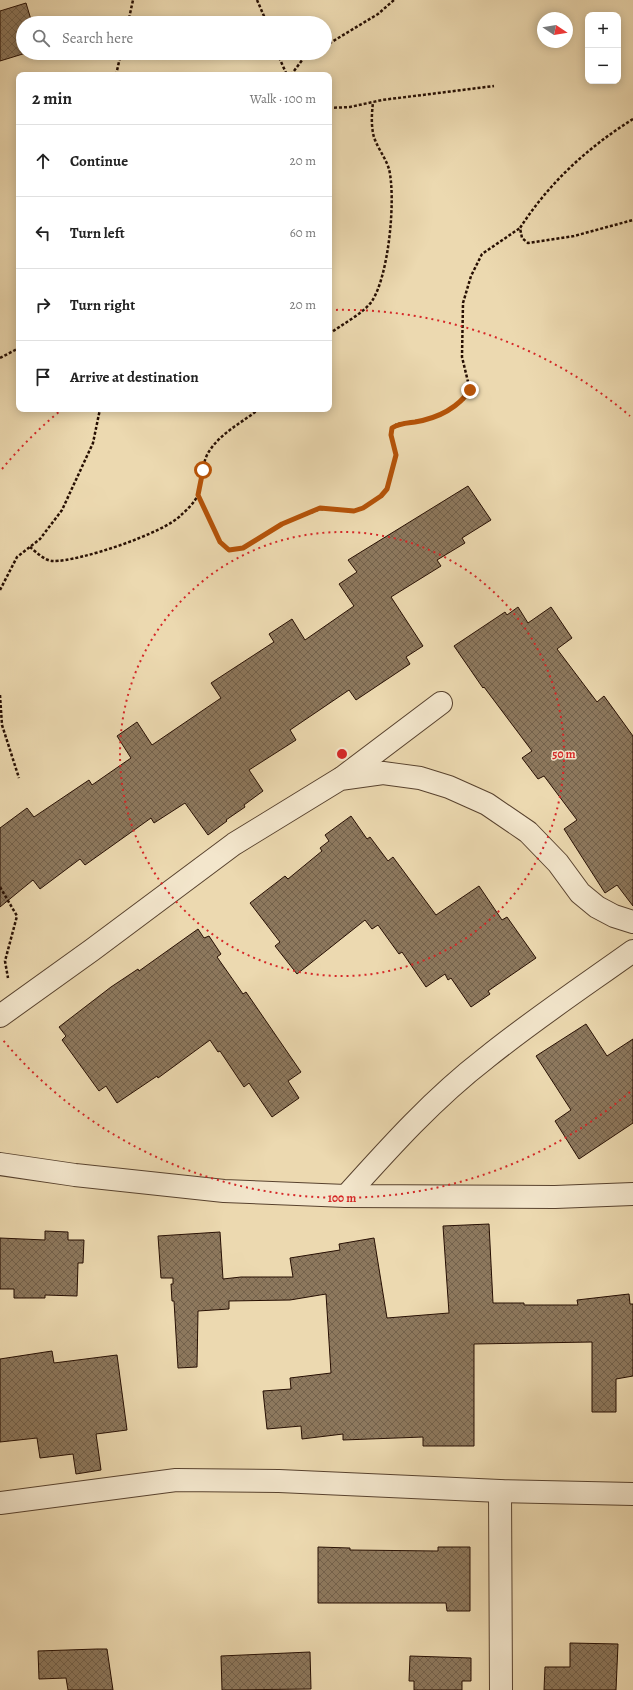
<!DOCTYPE html>
<html lang="en">
<head>
<meta charset="utf-8">
<style>
  body { margin:0; font-family:Alegreya,serif; background:#f2f2f2; color:#222 }
  .controls { position:absolute; right:12px; top:12px; display:grid; overflow:hidden; border-radius:8px; box-shadow:0 2px 10px #0003 }
  .controls button { width:36px; height:36px; display:grid; place-items:center; padding:0; border:0; border-bottom:1px solid #e0e0e0; background:#fff; color:#222; font:20px sans-serif }
  .compass { position:absolute; left:537px; top:12px; width:36px; height:36px; border-radius:50%; background:#fff; box-shadow:0 2px 10px #0003; rotate:102deg }
  .stop { position:absolute; width:12px; height:12px; margin:-9px; border:3px solid #b45309; border-radius:50%; background:#fff }
  .stop.end { background:#b45309; border-color:#fff; box-shadow:0 1px 4px #0008 }
  .list { margin:0; padding:0; list-style:none }
  h2 { display:flex; justify-content:space-between; align-items:center; height:52px; margin:0; padding:0 16px; font-size:17px }
  h2 small { font-size:13px; font-weight:400; color:#767676 }
  .list li { display:grid; grid-template-columns:26px 1fr auto; gap:12px; align-items:center; box-sizing:border-box; height:72px; padding:0 16px; border-top:1px solid #e0e0e0 }
  .list b { display:block; font-size:15px; white-space:nowrap }
  .list em { font-size:13px; font-style:normal; color:#767676 }
  .icon { flex:none; width:22px; height:22px; fill:none; stroke:currentColor; stroke-width:2; stroke-linecap:round; stroke-linejoin:round }
  .map { position:relative; flex:none; width:633px; height:1690px; overflow:hidden }
  .search { position:absolute; background:#fff; box-shadow:0 2px 10px #0003; left:16px; top:16px; width:316px; height:44px; display:flex; align-items:center; gap:10px; box-sizing:border-box; padding:0 14px; border-radius:22px; color:#767676; font-size:15px }
  .panel { position:absolute; background:#fff; box-shadow:0 2px 10px #0003; left:16px; top:72px; width:316px; height:340px; border-radius:8px }
  .map>svg:first-child { display:block }
</style>
</head>
<body>
<div class="map">
<svg width="633" height="1690" viewBox="0 0 633 1690">
  <defs>
    <pattern id="building-cross-hatch" width="8" height="8" patternUnits="userSpaceOnUse"><rect width="8" height="8" fill="#8d785d"/><path d="M0 0l8 8M0 8l8-8" fill="none" stroke="#73614b"/></pattern>
  </defs>
  <rect width="100%" height="100%" fill="#ecd9b0"/>
  <filter id="stains"><feTurbulence type="fractalNoise" baseFrequency=".005" numOctaves="4"/><feColorMatrix values="0 0 0 0 .2 0 0 0 0 .09 0 0 0 0 .02 0 0 0 .5 -.17"/></filter>
  <radialGradient id="worn" r=".72"><stop offset=".6" stop-color="#630" stop-opacity="0"/><stop offset="1" stop-color="#630" stop-opacity=".3"/></radialGradient>
  <g fill="url(#building-cross-hatch)" stroke="#270f03">
    <polygon points="26,3 32,23 23,23 23,53 26,53 0,61 0,11"/>
    <polygon points="468,486 491,520 462,538 465,543 437,560 441,566 391,597 423,646 406,657 410,664 356,700 349,690 290,730 296,740 249,770 263,791 244,805 245,807 226,820 227,821 208,835 185,803 154,823 151,818 85,865 80,859 40,889 33,880 0,907 0,828 27,808 34,817 89,780 92,785 131,758 117,736 137,722 152,745 221,698 211,683 274,642 269,634 292,619 305,640 354,606 339,584 357,572 348,560"/>
    <polygon points="518,607 528,623 551,607 572,638 557,649 597,702 604,696 633,736 633,906 617,885 605,893 564,829 577,820 544,776 538,779 522,758 532,751 484,687 483,688 454,646 505,612 507,615"/>
    <polygon points="351,816 367,839 370,837 388,861 393,857 436,915 479,886 502,920 507,917 536,958 488,991 490,994 471,1007 451,978 448,980 445,974 426,987 402,952 399,954 378,925 372,929 365,920 297,974 275,946 280,942 250,903 285,876 288,879 322,851 320,848 329,841 325,835"/>
    <polygon points="198,929 204,938 209,936 221,954 217,957 243,994 246,992 301,1072 288,1081 299,1098 272,1117 249,1083 244,1087 220,1051 218,1052 210,1040 158,1078 157,1076 117,1103 106,1086 99,1091 62,1040 66,1036 59,1027 111,987 138,969 139,971"/>
    <polygon points="586,1024 607,1056 633,1039 633,1123 579,1159 555,1121 571,1110 536,1056"/>
    <polygon points="489,1224 493,1303 524,1303 524,1305 578,1305 577,1300 629,1294 630,1304 633,1304 633,1376 616,1379 616,1412 592,1412 592,1342 474,1344 474,1446 423,1446 423,1437 343,1440 343,1434 302,1439 301,1426 267,1429 263,1391 291,1389 290,1378 331,1373 326,1294 290,1300 229,1301 229,1309 198,1311 197,1367 178,1368 174,1301 172,1301 171,1284 173,1284 173,1278 161,1278 158,1236 220,1232 223,1279 241,1277 293,1277 290,1258 340,1250 339,1244 374,1238 387,1318 449,1313 443,1226"/>
    <polygon points="45,1231 68,1232 68,1240 84,1240 83,1263 78,1263 77,1296 45,1295 45,1298 14,1298 14,1289 0,1289 0,1238 45,1240"/>
    <polygon points="52,1351 54,1363 117,1355 127,1430 96,1434 101,1470 76,1474 73,1454 40,1458 37,1438 0,1442 0,1359"/>
    <polygon points="318,1547 350,1548 350,1550 438,1551 438,1547 470,1547 470,1611 447,1611 446,1603 318,1603"/>
    <polygon points="570,1643 618,1644 616,1690 544,1690 545,1667 570,1667"/>
    <polygon points="97,1649 107,1649 113,1690 68,1690 66,1678 39,1679 38,1651"/>
    <polygon points="310,1652 311,1689 222,1690 221,1656"/>
    <polygon points="410,1656 471,1658 471,1681 462,1681 462,1690 414,1690 414,1681 409,1681"/>
  </g>
  <g fill="none" stroke-linecap="round" stroke-linejoin="round">
    <defs>
      <g id="minor">
        <polyline points="343,777 441,703"/>
        <polyline points="0,1016 92,950 234,844 340,779 383,773 420,778 449,787 487,804 528,832 558,863 580,893 597,907 614,916 633,922"/>
        <polyline points="0,1164 75,1175 224,1191 346,1196 555,1197 633,1194"/>
        <path d="M346 1196C390 1147 434 1098 486 1058 533 1020 584 986 633 951"/>
        <polyline points="500,1491 501,1690"/>
        <polyline points="0,1503 176,1480 279,1481 500,1491 633,1494"/>
      </g>
    </defs>
    <use href="#minor" stroke="#58422e" stroke-width="24"/>
    <g stroke="#270f03" stroke-width="2.5" stroke-dasharray="3 2" stroke-linecap="butt">
      <polyline points="257,0 267,23"/>
      <polyline points="128,23 133,0"/>
      <polyline points="325,46 378,14 394,0"/>
      <polyline points="277,53 287,75"/>
      <polyline points="116,75 121,53"/>
      <polyline points="291,75 303,59 312,53"/>
      <polyline points="329,108 350,107 382,100 494,86"/>
      <path d="M633 119C587 148 549 183 520 228L522 238 528 243 574 236 633 220"/>
      <path d="M329 334C341 325 364 313 372 301 389 275 396 198 389 169 385 156 375 145 373 133 371 122 372 112 373 102"/>
      <polyline points="0,358 19,348"/>
      <polyline points="198,495 220,542 229,550 243,548 282,524 320,509 354,511 363,508 381,496 387,489 396,455 391,435 392,428 397,424 429,419 449,410 463,400 470,390 462,357 463,303 471,276 482,254 520,228"/>
      <path d="M30 547C36 552 45 561 53 561 78 562 165 533 181 515 187 510 196 501 198 494 203 480 201 462 210 450 222 432 243 422 259 409"/>
      <polyline points="0,590 17,557 40,539 62,510 93,443 100,409"/>
      <polyline points="0,695 2,725 19,778"/>
      <polyline points="0,887 17,916 5,961 8,978"/>
    </g>
    <use href="#minor" stroke="#f3e6cc" stroke-width="22"/>
  </g>
  <g fill="none" stroke-linecap="round" stroke-linejoin="round">
    <path stroke="#b45309" stroke-width="5" d="M203 470 198 495 220 542 229 550 243 548 282 524 320 508 354 511 363 508 381 496 387 489 396 455 391 435 392 428C399 423 407 423 415 422 438 418 457 409 470 390"/>
  </g>
  <g fill="none" stroke="#d62828" stroke-width="2" stroke-dasharray="2 4">
    <circle cx="342" cy="754" r="222"/>
    <path d="M630 1092A444 444 0 0 1 2 1039M2 469A444 444 0 0 1 60 411M330 310A444 444 0 0 1 630 416"/>
  </g>
  <circle cx="342" cy="754" r="6" fill="#d62828" stroke="#f3e6cc" stroke-width="2"/>
  <g font-size="12" text-anchor="middle" font-weight="bold" fill="#d62828" stroke="#f3e6cc" stroke-width="3" stroke-linejoin="round" paint-order="stroke">
    <text x="564" y="758">50 m</text>
    <text x="342" y="1202">100 m</text>
  </g>
  <rect width="100%" height="100%" filter="url(#stains)"/>
  <rect width="100%" height="100%" fill="url(#worn)"/>
</svg>
<div class="controls">
<button>+</button>
<button>−</button>
</div>
<svg class="compass" viewBox="-18 -18 36 36"><path d="M0-13l5 13h-10z" fill="#e53935"/><path d="M0 13l5-13h-10z" fill="#767676"/></svg>
<div class="stop" style="left:203px;top:470px"></div>
<div class="stop end" style="left:470px;top:390px"></div>
<div class="search"><svg class="icon" aria-label="search" viewBox="0 0 24 24"><circle cx="10" cy="10" r="6"/><path d="M15 15l6 6"/></svg>Search here</div>
<section class="panel">
<h2>2 min<small>Walk · 100 m</small></h2>
<ul class="list">
<li><svg class="icon" aria-label="ahead" viewBox="0 0 24 24"><path d="M12 20V5M6 11l6-6 6 6"/></svg><div><b>Continue</b></div><em>20 m</em></li>
<li><svg class="icon" aria-label="left" viewBox="0 0 24 24"><path d="M17 20v-9H6M10 6l-5 5 5 5"/></svg><div><b>Turn left</b></div><em>60 m</em></li>
<li><svg class="icon" aria-label="right" viewBox="0 0 24 24"><path d="M7 20v-9h11M14 6l5 5-5 5"/></svg><div><b>Turn right</b></div><em>20 m</em></li>
<li><svg class="icon" aria-label="arrive" viewBox="0 0 24 24"><path d="M6 21V4h12l-3 4 3 4H6"/></svg><div><b>Arrive at destination</b></div></li>
</ul>
</section>
</div>
</body>
</html>
